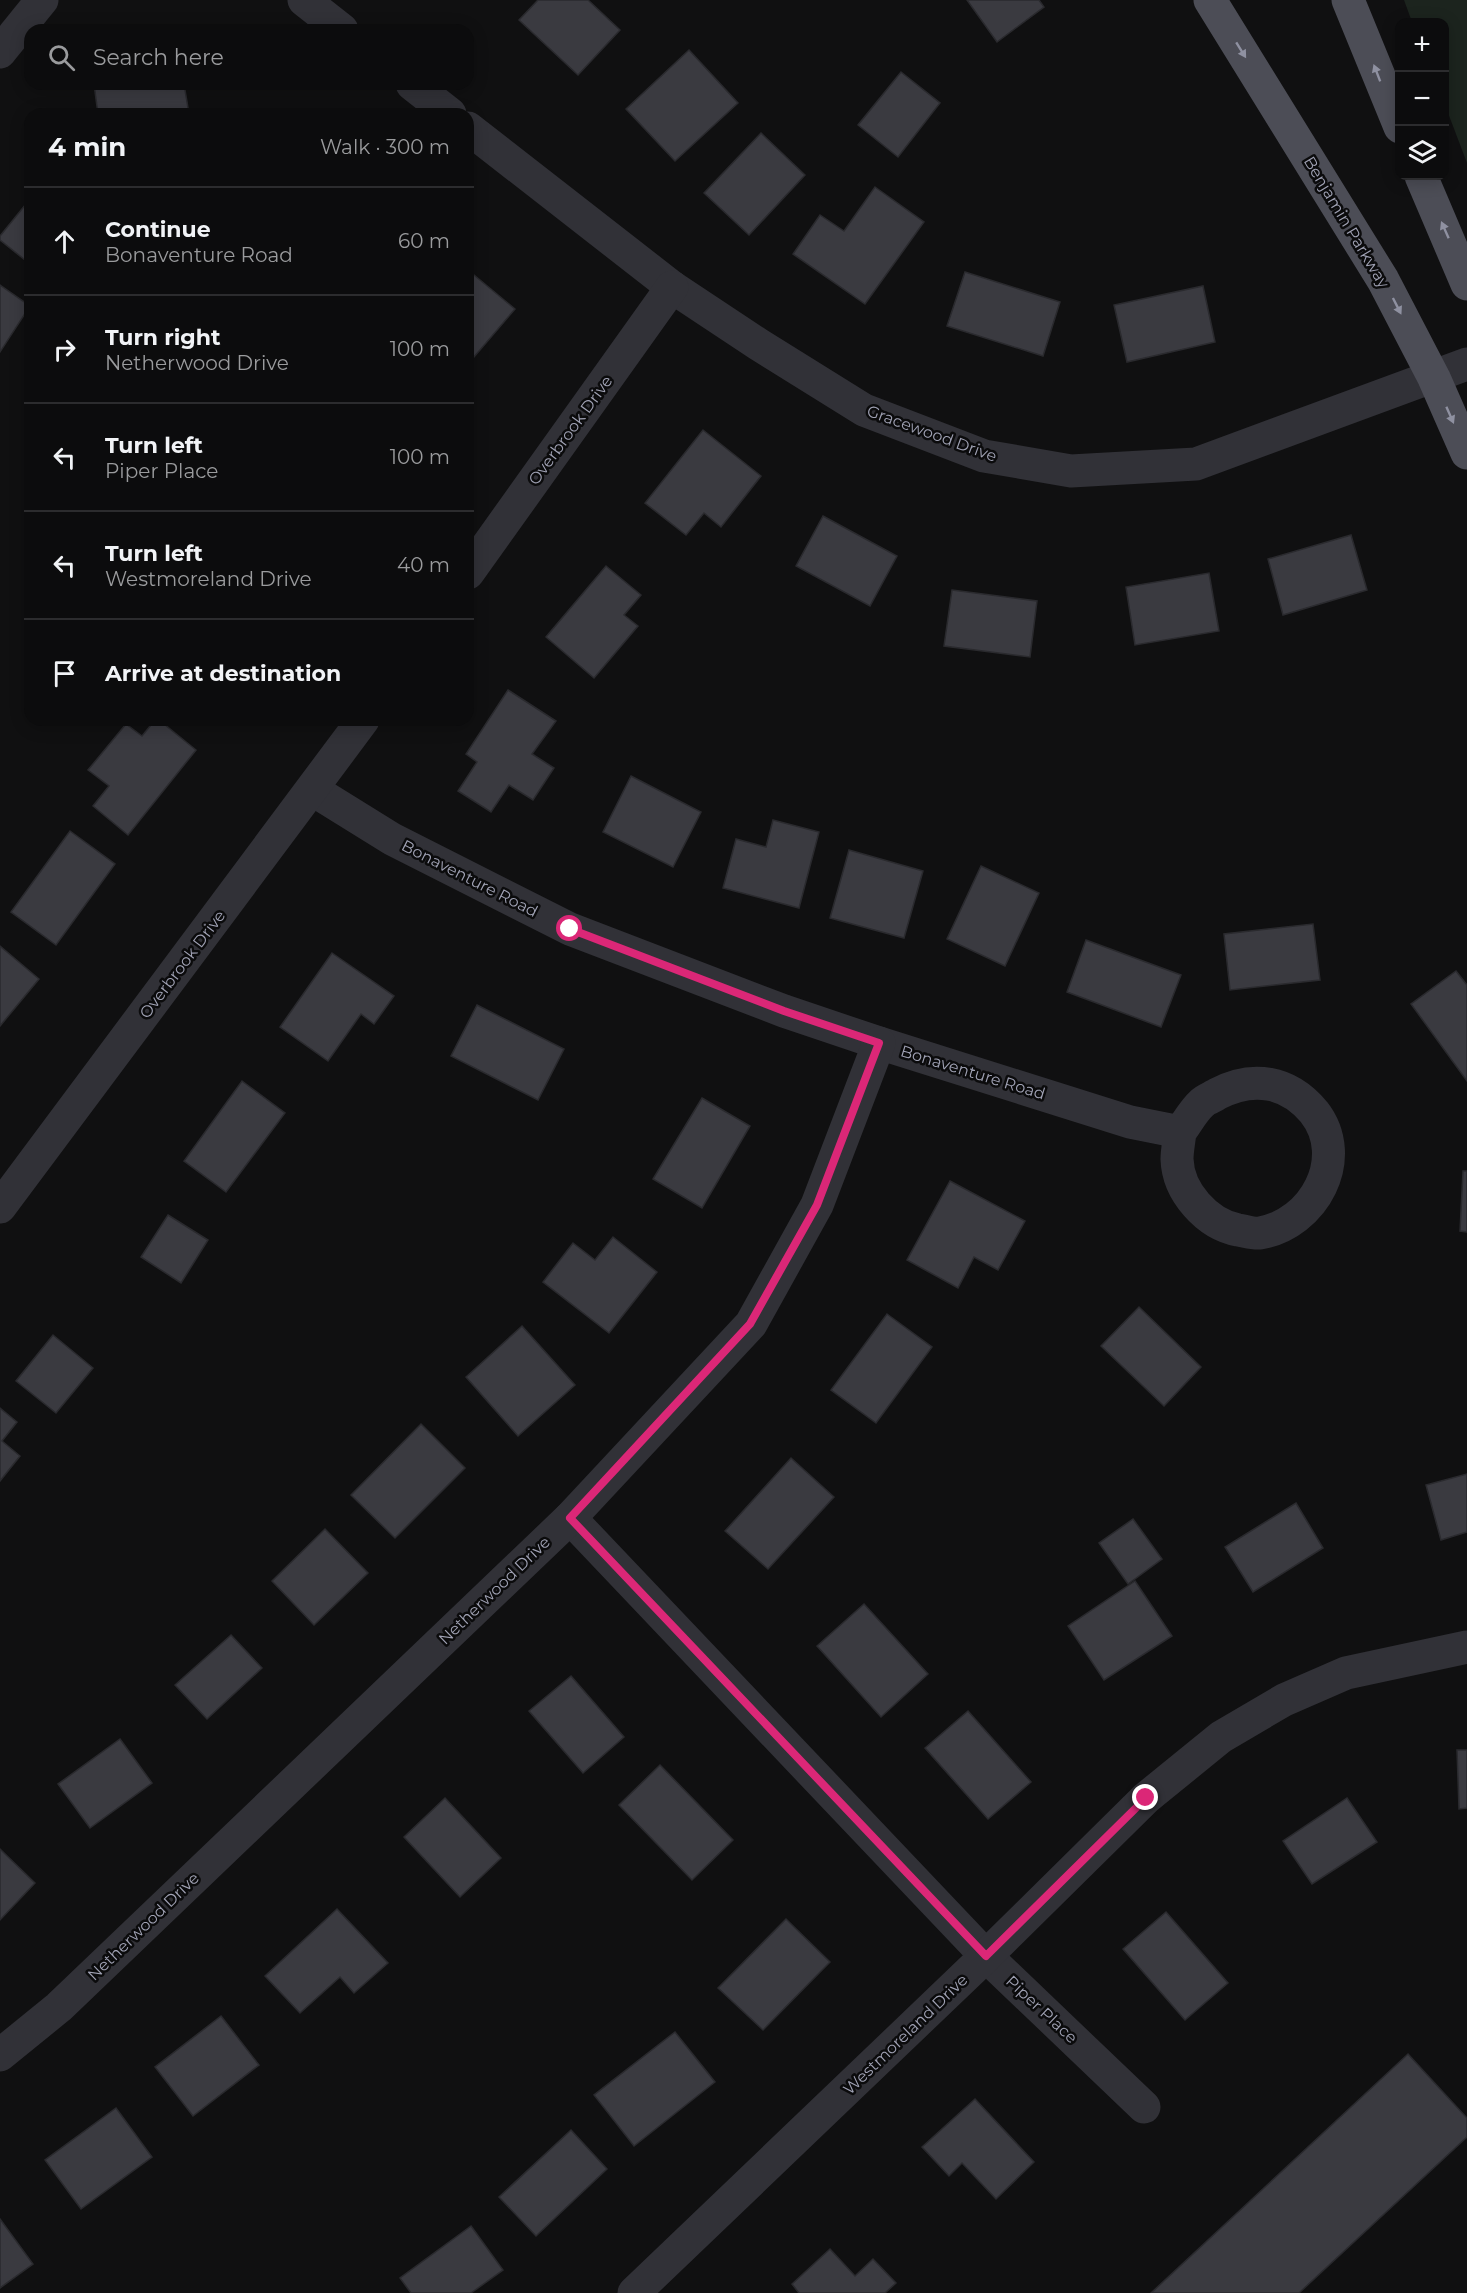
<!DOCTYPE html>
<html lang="en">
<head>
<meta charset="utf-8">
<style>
  body { margin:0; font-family:Montserrat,sans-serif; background:#1a1a1b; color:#f1f3f6 }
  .controls { position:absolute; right:18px; top:18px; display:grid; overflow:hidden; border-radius:12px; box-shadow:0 3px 15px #0003 }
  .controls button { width:54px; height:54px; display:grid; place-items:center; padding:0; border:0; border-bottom:2px solid #2c2c2e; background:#0c0c0d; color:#f1f3f6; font:30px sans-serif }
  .stop { position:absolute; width:18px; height:18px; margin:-14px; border:4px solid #db2777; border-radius:50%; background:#fff }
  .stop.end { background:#db2777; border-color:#fff; box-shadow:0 2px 6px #0008 }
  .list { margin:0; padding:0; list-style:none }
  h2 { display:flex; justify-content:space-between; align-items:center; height:78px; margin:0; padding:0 24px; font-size:26px }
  h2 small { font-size:20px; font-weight:400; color:#9a9b9d }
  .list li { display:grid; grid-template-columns:39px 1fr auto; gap:18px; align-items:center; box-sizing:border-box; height:108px; padding:0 24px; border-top:2px solid #2c2c2e }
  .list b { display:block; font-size:22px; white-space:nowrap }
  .list p { margin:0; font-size:20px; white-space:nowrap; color:#9a9b9d }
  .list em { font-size:20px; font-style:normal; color:#9a9b9d }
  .icon { flex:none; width:33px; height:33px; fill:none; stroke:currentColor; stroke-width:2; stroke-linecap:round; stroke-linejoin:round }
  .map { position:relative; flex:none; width:1467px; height:2293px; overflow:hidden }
  .search { position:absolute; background:#0c0c0d; box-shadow:0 3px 15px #0003; left:24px; top:24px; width:450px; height:66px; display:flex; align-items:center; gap:15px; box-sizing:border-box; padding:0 21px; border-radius:18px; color:#9a9b9d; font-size:22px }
  .panel { position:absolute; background:#0c0c0d; box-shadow:0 3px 15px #0003; left:24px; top:108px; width:450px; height:618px; border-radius:18px }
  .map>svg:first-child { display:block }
</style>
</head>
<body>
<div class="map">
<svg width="1467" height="2293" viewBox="0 0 1467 2293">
  <rect width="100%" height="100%" fill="#101011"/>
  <polygon fill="#1c241e" points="1404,0 1467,0 1467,163 1445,105 1444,22 1412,22"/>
  <g fill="#3a3a40" stroke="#2a2a2e" stroke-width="1.5">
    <polygon points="538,0 588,0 620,30 578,75 519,20"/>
    <polygon points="967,0 1039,0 1044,7 997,42"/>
    <polygon points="689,50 738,103 675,161 626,109"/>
    <polygon points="901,72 940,103 898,157 858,125"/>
    <polygon points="94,84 184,84 189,114 98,114"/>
    <polygon points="761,133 805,175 749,235 704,193"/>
    <polygon points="875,187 924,222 865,304 793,254 820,215 844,231"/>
    <polygon points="30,199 30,264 0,240 0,236"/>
    <polygon points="468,270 515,309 468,364"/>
    <polygon points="965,272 1060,302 1043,356 947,326"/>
    <polygon points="0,285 30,306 0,352"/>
    <polygon points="1203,286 1215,342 1127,362 1114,305"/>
    <polygon points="703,430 761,476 721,527 704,513 686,535 645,503"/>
    <polygon points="823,516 897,556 870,606 796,566"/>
    <polygon points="1351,535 1367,590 1283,615 1268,559"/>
    <polygon points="606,566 641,595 624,615 638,626 594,678 546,637"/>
    <polygon points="1209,573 1219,631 1135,645 1126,587"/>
    <polygon points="952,590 1037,601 1030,657 944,646"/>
    <polygon points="508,690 556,721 532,754 554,768 533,800 509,785 491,812 458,791 477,762 466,754"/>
    <polygon points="155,720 159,720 196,750 128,835 93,806 109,786 88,770 126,724 142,736"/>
    <polygon points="631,776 701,812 673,867 603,832"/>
    <polygon points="773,820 819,832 799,908 723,888 736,839 766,847"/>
    <polygon points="70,831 115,864 56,945 11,912"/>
    <polygon points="849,850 923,871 904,938 830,918"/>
    <polygon points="981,866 1039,893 1005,966 947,939"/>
    <polygon points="1313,924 1320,980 1230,990 1224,934"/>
    <polygon points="1086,940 1181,975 1161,1027 1067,992"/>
    <polygon points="0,946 39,979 0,1026"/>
    <polygon points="332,953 394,996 374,1024 361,1014 328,1061 280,1027"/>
    <polygon points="1456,971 1467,985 1467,1081 1411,1004"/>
    <polygon points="477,1005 564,1049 538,1100 451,1056"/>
    <polygon points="242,1081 285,1113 226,1192 184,1161"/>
    <polygon points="702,1098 750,1126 702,1208 653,1179"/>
    <polygon points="1463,1171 1467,1171 1467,1232 1460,1231"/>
    <polygon points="950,1181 1025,1221 998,1270 974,1257 958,1288 907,1260"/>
    <polygon points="168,1215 208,1240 181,1283 141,1257"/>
    <polygon points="613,1237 657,1272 609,1333 543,1282 573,1243 595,1260"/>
    <polygon points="1139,1307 1201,1367 1164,1406 1101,1346"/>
    <polygon points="887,1314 932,1347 876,1423 831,1390"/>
    <polygon points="522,1326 575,1385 518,1436 466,1377"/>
    <polygon points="53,1335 93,1368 56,1413 16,1381"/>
    <polygon points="0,1408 17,1422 2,1441 20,1456 0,1481"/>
    <polygon points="421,1424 465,1468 395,1538 351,1495"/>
    <polygon points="791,1458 834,1497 768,1569 725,1531"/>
    <polygon points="1467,1474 1467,1532 1441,1540 1426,1485"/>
    <polygon points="1296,1503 1323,1548 1253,1592 1225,1547"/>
    <polygon points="1133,1519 1162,1559 1128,1584 1099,1543"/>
    <polygon points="325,1529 368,1573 314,1625 272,1581"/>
    <polygon points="1135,1581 1172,1636 1104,1680 1068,1626"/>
    <polygon points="864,1604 928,1674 881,1717 817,1646"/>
    <polygon points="231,1635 262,1668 207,1719 175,1685"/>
    <polygon points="571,1676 624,1737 583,1773 529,1711"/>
    <polygon points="968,1711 1031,1782 988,1819 925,1748"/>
    <polygon points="120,1739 152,1783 90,1828 58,1784"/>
    <polygon points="1457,1750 1467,1750 1467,1808 1459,1809"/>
    <polygon points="660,1765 733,1840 692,1880 619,1805"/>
    <polygon points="445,1798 501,1858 460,1897 404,1837"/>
    <polygon points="1347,1798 1377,1842 1312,1884 1283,1841"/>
    <polygon points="0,1849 35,1883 0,1920"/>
    <polygon points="337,1909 388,1963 354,1993 340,1977 300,2013 265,1976"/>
    <polygon points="1166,1912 1228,1983 1185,2020 1123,1949"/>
    <polygon points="786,1919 830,1962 763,2030 718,1988"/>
    <polygon points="221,2016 259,2065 193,2116 155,2067"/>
    <polygon points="675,2032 715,2082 634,2146 594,2095"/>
    <polygon points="1408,2054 1467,2118 1467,2137 1299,2293 1151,2293"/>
    <polygon points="975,2099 1034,2162 996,2199 962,2163 949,2176 922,2147"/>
    <polygon points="116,2108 152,2157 81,2209 45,2160"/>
    <polygon points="571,2130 607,2169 536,2236 499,2197"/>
    <polygon points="0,2219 33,2264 0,2288"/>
    <polygon points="471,2226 503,2270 471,2293 411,2293 400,2278"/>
    <polygon points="830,2249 855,2276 873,2259 896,2283 885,2293 799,2293 792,2284"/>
  </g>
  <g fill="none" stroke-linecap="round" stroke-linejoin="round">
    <g stroke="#313137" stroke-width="33">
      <polyline points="304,0 342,30"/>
      <polyline points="0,52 42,0"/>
      <polyline points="412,84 450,114"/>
      <polyline points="468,128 672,287 758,344 864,410 984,456 1071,471 1196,464 1467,364"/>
      <polyline points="468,573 672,287"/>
      <path d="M313 790 392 839 570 929 784 1011 879 1043 1130 1122 1180 1132C1179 1141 1177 1151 1177 1159 1178 1192 1207 1224 1238 1230 1245 1231 1254 1234 1260 1233 1314 1224 1350 1158 1314 1112 1288 1081 1253 1075 1217 1094 1213 1097 1206 1099 1202 1103 1193 1111 1187 1123 1180 1132"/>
      <polyline points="0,1207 363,720"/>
      <polyline points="570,1518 986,1956 1144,2107"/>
      <polyline points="0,2055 59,2007 570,1518 751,1324 817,1205 879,1043"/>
      <polyline points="634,2293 986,1956 1146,1798 1221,1737 1284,1700 1346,1673 1467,1647"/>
    </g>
    <g stroke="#4c4d56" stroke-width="33">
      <polyline points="1210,0 1383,280 1434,378 1467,453"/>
      <polyline points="1348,0 1400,127"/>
      <polyline points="1421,176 1467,284"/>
    </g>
  </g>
  <defs><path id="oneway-solid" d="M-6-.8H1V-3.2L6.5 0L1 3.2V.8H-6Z" transform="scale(1.5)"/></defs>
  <g fill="#8f91a1">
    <use href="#oneway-solid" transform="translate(1241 50) rotate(58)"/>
    <use href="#oneway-solid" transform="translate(1377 73) rotate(-111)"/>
    <use href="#oneway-solid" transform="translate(1445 230) rotate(-114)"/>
    <use href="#oneway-solid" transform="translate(1397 306) rotate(63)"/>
    <use href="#oneway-solid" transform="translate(1450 415) rotate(66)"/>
  </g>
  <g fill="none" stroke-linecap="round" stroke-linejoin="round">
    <polyline stroke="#db2777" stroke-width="8" points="570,929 784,1011 879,1043 817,1205 750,1324 570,1518 986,1956 1146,1798"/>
  </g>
  <g text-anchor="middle" stroke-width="5" stroke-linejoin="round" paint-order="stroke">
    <g font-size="16" fill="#a0a2b4" stroke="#0b0b0c">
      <text transform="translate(1347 222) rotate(59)" y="6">Benjamin Parkway</text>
      <text transform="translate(570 430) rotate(-54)" y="6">Overbrook Drive</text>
      <text transform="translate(932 433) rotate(20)" y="6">Gracewood Drive</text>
      <text transform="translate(470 878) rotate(27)" y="6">Bonaventure Road</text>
      <text transform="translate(182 964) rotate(-53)" y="6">Overbrook Drive</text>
      <text transform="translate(973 1072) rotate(17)" y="6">Bonaventure Road</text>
      <text transform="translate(494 1590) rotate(-44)" y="6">Netherwood Drive</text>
      <text transform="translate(143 1926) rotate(-44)" y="6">Netherwood Drive</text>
      <text transform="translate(1042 2009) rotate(43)" y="6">Piper Place</text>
      <text transform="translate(905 2034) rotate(-44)" y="6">Westmoreland Drive</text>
    </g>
  </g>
</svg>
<div class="controls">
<button>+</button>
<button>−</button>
<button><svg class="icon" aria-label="layers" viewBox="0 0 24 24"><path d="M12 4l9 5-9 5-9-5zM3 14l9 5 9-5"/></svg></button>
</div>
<div class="stop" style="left:570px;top:929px"></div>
<div class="stop end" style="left:1146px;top:1798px"></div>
<div class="search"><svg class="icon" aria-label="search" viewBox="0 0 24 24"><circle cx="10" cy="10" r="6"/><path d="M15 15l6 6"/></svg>Search here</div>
<section class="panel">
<h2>4 min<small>Walk · 300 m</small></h2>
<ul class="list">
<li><svg class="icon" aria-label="ahead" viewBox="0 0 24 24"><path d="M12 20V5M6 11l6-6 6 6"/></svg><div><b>Continue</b><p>Bonaventure Road</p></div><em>60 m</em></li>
<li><svg class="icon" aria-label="right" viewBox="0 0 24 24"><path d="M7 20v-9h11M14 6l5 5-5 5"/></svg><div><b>Turn right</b><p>Netherwood Drive</p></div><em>100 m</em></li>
<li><svg class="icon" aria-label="left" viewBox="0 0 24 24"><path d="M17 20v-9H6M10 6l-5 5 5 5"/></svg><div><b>Turn left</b><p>Piper Place</p></div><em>100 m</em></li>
<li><svg class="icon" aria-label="left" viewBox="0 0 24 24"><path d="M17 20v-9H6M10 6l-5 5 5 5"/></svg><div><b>Turn left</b><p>Westmoreland Drive</p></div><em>40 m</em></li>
<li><svg class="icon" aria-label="arrive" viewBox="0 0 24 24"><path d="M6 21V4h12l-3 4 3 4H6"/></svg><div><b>Arrive at destination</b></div></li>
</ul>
</section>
</div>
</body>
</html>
